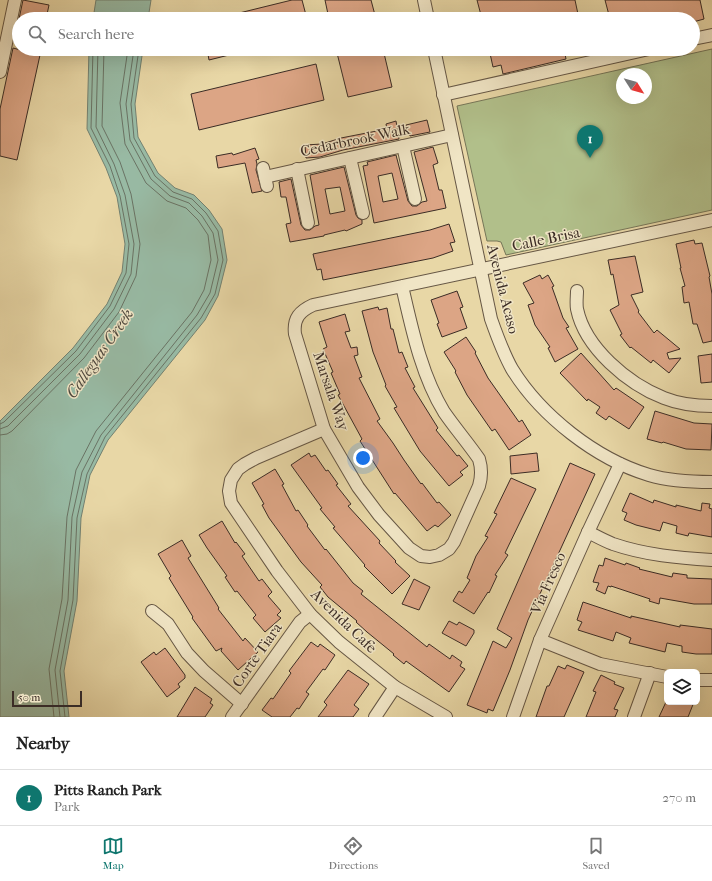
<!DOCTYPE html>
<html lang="en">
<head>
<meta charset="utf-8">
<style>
  body { margin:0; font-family:"IM FELL French Canon",serif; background:#f6f6f6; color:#222 }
  .controls { position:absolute; right:12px; bottom:12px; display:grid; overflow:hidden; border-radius:6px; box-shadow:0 4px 16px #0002 }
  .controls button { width:36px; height:36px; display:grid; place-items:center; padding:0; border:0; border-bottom:1px solid #e0e0e0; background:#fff; color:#222; font:20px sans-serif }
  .compass { position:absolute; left:616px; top:68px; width:36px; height:36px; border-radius:50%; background:#fff; box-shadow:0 4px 16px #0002; rotate:127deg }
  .scale { position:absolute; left:12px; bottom:10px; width:70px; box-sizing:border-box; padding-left:4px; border:2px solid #3b2c25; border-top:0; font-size:11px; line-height:14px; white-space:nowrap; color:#3b2c25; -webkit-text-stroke:3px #f0e5c5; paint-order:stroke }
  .you { position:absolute; left:363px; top:458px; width:14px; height:14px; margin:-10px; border:3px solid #fff; border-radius:50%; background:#1a73e8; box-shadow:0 0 0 6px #1a73e833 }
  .badge { display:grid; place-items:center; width:26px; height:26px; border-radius:50%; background:#0f766e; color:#fff; font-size:13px; font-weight:700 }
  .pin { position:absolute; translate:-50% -33px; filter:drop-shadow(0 1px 2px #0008) }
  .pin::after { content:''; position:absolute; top:21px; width:14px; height:12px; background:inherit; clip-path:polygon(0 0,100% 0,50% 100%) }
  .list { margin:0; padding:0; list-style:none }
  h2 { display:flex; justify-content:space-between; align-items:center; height:52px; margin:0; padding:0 16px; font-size:17px }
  h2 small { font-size:13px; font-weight:400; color:#767676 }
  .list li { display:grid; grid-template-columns:26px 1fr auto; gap:12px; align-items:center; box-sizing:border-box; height:56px; padding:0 16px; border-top:1px solid #e0e0e0 }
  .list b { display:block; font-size:15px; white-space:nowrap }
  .list p { margin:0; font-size:13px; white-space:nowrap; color:#767676 }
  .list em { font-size:13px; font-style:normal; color:#767676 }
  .icon { flex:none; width:22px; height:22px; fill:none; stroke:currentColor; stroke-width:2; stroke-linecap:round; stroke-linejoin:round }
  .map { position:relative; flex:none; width:712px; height:717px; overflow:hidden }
  .search { position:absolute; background:#fff; box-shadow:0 4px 16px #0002; left:12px; right:12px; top:12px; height:44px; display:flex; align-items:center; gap:10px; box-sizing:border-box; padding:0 14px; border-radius:22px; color:#767676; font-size:15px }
  .sheet { height:108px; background:#fff }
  nav { display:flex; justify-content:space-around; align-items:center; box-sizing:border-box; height:56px; border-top:1px solid #e0e0e0; background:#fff; font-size:11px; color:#767676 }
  nav a { display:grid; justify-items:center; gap:2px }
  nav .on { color:#0f766e }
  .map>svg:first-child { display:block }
</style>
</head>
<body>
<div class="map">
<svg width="712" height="717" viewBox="0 0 712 717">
  <rect width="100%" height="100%" fill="#e8d7a6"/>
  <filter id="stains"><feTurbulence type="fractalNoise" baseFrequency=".005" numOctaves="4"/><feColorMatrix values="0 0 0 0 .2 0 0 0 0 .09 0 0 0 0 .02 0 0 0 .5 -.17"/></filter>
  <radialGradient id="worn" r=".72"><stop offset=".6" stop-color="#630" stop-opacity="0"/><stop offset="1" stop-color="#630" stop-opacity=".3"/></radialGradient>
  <path fill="#b1bf8a" stroke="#767658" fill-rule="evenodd" d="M712 49V210L506 255 501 242 497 241H487L457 106ZM622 74H646V98H622Z"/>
  <g fill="#98baa4" stroke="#738171">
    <polygon points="96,0 151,0 148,19 93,19"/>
    <polygon points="89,49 143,49 135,104 138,137 158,173 175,188 194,195 209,210 222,229 227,260 218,296 205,320 108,440 90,475 81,518 77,601 64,671 69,717 0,717 0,421 73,348 107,304 122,272 125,244 117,197 106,168 87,129"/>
  </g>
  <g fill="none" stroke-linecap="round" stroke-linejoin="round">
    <g stroke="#6a7364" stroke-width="1">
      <polyline points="0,424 4,422 76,351 110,306 126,273 129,244 120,196 110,166 91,128 93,49"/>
      <polyline points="0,429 8,426 80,354 114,309 131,274 134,244 125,195 114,164 96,127 98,49"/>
      <polyline points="0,435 7,434 12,431 84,358 119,312 136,276 140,244 131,194 120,162 102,126 104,49"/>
      <polyline points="54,717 49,669 62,599 67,517 76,470 96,431 192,312 204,290 211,260 208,235 198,220 186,208 167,201 146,183 125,144 120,103 128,49"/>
      <polyline points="60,717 55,670 68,600 72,517 82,472 101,435 197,315 210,293 218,260 213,233 202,216 189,203 170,196 151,179 130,140 126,104 134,49"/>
      <polyline points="65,717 60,671 73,600 77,518 87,474 105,437 201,318 215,294 223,260 218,231 206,213 192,199 173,192 155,176 134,138 131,104 139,49"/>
    </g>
  </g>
  <g fill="#dca585" stroke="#3b2c25" fill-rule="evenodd">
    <polygon points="23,0 49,5 46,19 19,19"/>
    <polygon points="292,0 302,0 307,19 227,19 227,16"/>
    <polygon points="325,0 371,0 376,19 329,19"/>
    <polygon points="477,0 575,0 579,19 482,19"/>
    <polygon points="605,0 700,0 704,19 693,22 693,19 610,19"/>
    <polygon points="13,48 40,55 17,160 0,156 0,109"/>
    <polygon points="207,49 241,49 241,52 209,60"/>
    <polygon points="336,49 383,49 392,87 348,97"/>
    <polygon points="489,49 564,49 566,59 503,74 501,65 493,67"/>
    <polygon points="316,64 324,100 199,130 191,94"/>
    <polygon points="427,120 430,132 410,136 406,125"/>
    <polygon points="396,121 399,139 343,150 320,157 306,158 305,145 322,144 341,138 387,129 386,124"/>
    <path d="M433 147 438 163 433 165 439 190H442L446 208 374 223 363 166 368 165 367 162 396 155 408 201 412 206H417L422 202 427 201 414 152ZM392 173 398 199 383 202 378 176Z"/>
    <polygon points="255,148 259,159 256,160 257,164 256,170 262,191 252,193 245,163 218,168 216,156 232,153 233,155"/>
    <path d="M344 167 356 215 358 218 362 220V224L346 231 345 230 324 235V236L290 242 286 224 291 223 286 197H281L279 182 291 179 301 225 305 230H310L315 226 319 225 310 175ZM340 187 345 211 330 214 325 189Z"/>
    <polygon points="449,224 455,242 450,243 453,251 433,258 323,280 321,269 317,270 313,254 430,230"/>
    <polygon points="694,240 695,244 702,243 710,276 709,277 712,294 712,341 703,343 697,324 693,324 689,302 684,303 682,287 685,286 680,268 681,268 676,244"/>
    <polygon points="635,256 643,292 631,295 639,311 638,312 654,333 657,330 680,349 667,353 669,359 681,358 669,373 653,360 651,363 631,347 630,348 620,335 622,334 610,310 619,305 613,274 611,275 608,260"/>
    <polygon points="540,275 542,279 548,275 554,286 552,287 563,318 569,327 566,328 578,349 555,362 548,348 550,347 535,325 528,305 534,303 523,283"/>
    <polygon points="457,291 463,307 460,308 467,328 442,337 437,324 439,323 431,300"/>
    <polygon points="378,307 379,310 387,308 391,329 393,329 399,353 402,352 408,367 405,368 415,387 413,388 438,428 436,430 457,456 459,455 468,466 460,472 463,475 449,486 420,451 394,408 397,407 385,386 386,385 373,352 362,311"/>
    <polygon points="345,314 350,331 345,332 351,348 357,347 358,355 354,356 362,377 359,378 380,419 377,421 393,443 404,460 421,484 422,483 437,503 439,502 451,515 438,527 435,525 427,531 395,493 394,494 360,441 362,439 338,395 340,394 331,373 333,372 323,349 327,347 319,322"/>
    <polygon points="466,337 476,352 475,353 488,378 519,422 522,420 531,435 509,450 495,429 492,431 467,395 455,372 456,371 444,352"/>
    <polygon points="581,353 614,390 616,388 644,407 629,429 609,416 606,420 596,413 600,407 588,399 587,401 560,373"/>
    <polygon points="712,354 712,382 701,383 698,356"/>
    <polygon points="655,411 694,423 712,424 711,450 686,449 663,442 662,443 647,439"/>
    <polygon points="309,453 311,457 315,455 326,471 328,470 338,484 336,485 351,504 348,506 380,541 379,543 396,561 395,562 410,576 392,594 364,566 365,565 333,528 335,527 320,509 322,508 291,465"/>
    <polygon points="537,453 539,471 511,474 510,456"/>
    <polygon points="570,463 595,474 528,620 510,670 493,711 488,709 487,713 467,705 493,641 506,648 512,638 497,629"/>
    <polygon points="275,469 284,484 282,485 296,511 298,510 308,525 307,526 325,550 326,549 353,583 363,591 361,594 427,647 429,644 450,659 452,655 462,662 460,666 465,669 449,692 406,661 404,664 393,655 394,654 367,632 356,622 357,621 328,597 320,587 322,585 301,562 269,518 262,505 264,504 252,483"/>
    <polygon points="511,478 536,489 505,553 508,555 495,575 497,576 489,593 488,592 474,614 453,601 459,591 462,593 470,580 467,578 476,556 488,537 485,536 497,514 494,513"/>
    <polygon points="630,493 653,503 654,500 676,507 676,505 701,511 702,503 710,504 709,508 712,509 712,537 689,533 688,536 676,533 677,526 663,522 660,531 636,525 624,520 627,513 622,511"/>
    <polygon points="222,521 235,543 236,542 245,554 242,556 259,581 262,579 272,592 268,596 281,611 277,615 281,618 265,632 253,618 256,615 237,591 235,592 225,577 227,576 207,548 199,535"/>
    <polygon points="182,540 191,556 188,558 219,608 218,609 243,641 245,638 258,652 238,670 221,651 222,648 216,651 192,618 193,617 169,578 171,576 158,554"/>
    <polygon points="605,558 625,565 626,563 640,568 639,569 672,577 673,573 687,575 687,578 712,579 712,604 694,604 660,598 659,604 649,601 650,599 611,586 611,587 608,586 605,594 596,590 599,583 593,582 599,565 603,566"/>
    <polygon points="414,579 430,587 419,610 402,604"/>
    <polygon points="583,602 631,618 631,616 680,627 680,625 712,629 712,654 696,654 682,652 682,646 667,643 665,652 629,643 631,638 616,632 613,641 578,630 582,622 577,620"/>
    <polygon points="449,621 457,625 459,622 474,630 474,633 466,646 442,633"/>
    <polygon points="311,642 318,647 320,644 335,655 325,670 323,669 306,692 309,694 299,709 297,708 290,717 272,717 262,710 271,698 273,699 291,673 289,671"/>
    <polygon points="165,648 185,675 185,678 178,684 180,687 167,697 141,662 154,652 156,655"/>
    <polygon points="567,665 584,672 564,717 536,717 547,686 549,686 558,666 565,669"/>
    <polygon points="348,670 369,684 354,705 359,709 353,717 318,717 327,705 324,702"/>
    <polygon points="601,675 615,682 614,684 624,688 614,709 618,710 615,717 586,717 596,692 593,691"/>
    <polygon points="195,687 212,699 210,703 213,705 205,717 177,717"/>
    <polygon points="666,702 694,702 688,717 659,717"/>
  </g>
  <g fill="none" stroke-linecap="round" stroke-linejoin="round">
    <defs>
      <g id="minor">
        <polyline points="424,0 428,19"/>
        <polyline points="693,39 712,35"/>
        <path d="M434 49 491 319C497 336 503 353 512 369 541 416 596 459 649 475 669 481 691 482 712 482"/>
        <polyline points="0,72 15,0"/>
        <polyline points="443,95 649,49"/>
        <polyline points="403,146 415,199"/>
        <polyline points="350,158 363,213"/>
        <polyline points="263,168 267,186"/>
        <polyline points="297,169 308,223"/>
        <polyline points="265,177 452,135"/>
        <path d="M402 286C412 329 421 374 444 412 455 428 468 443 479 459 482 469 482 476 479 486L454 542 449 549 439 555 430 557 421 556 409 548 379 515 358 487 324 429 295 334C293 318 300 311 313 305L712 220"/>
        <path d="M577 291C577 296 576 303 577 309 585 348 628 384 664 398 679 404 696 406 712 406"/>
        <polyline points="324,429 256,458 245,464 238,469 231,480 229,491 231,503 277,571 310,614 339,642 395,687 446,717"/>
        <path d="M588 532C596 536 605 541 613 544 645 555 679 558 712 560"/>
        <polyline points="152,611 168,624 187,653 204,671 242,704"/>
        <polyline points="540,640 600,664 667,677"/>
        <polyline points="697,680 712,680"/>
        <polyline points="232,717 300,622 310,614"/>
        <polyline points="375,717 395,687"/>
        <polyline points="513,717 540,640 588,532 620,464"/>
        <polyline points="634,717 650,673"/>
      </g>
    </defs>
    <use href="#minor" stroke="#665745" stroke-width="14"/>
    <use href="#minor" stroke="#f0e5c5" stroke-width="12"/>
  </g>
  <g text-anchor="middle" stroke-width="3" stroke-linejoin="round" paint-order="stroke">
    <g font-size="15" fill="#3b2c25" stroke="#f0e5c5">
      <text transform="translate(355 140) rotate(-12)" y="5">Cedarbrook Walk</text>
      <text transform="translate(546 239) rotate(-12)" y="5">Calle Brisa</text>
      <text transform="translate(503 289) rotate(76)" y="5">Avenida Acaso</text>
      <text transform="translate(331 391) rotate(71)" y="5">Marsala Way</text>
      <text transform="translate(548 583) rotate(-66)" y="5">Via Fresco</text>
      <text transform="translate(344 621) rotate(44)" y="5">Avenida Cafe</text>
      <text transform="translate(257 655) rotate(-55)" y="5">Corte Tiara</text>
    </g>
    <g font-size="16" font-style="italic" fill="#4e483e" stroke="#f0e5c5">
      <text transform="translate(99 353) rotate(-55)" y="6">Calleguas Creek</text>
    </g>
  </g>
  <rect width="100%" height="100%" filter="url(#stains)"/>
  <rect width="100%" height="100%" fill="url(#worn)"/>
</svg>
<div class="controls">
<button><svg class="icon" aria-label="layers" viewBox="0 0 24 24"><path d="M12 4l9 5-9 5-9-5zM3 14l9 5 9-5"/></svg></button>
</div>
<svg class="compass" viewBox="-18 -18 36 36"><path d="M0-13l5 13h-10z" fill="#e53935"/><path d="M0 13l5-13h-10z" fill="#767676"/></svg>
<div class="scale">50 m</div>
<div class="you"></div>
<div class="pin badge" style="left:590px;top:158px">1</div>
<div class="search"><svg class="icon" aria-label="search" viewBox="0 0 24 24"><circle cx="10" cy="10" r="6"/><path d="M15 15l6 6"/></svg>Search here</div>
</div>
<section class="sheet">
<h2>Nearby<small></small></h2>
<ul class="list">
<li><span class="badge">1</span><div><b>Pitts Ranch Park</b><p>Park</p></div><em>270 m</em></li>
</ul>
</section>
<nav>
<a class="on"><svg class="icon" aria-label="map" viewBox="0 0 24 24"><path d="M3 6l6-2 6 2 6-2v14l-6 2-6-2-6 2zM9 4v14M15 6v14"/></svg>Map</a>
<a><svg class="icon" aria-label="directions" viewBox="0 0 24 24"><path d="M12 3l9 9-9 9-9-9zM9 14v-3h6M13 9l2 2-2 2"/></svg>Directions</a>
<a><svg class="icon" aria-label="saved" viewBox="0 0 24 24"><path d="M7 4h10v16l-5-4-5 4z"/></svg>Saved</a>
</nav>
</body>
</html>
